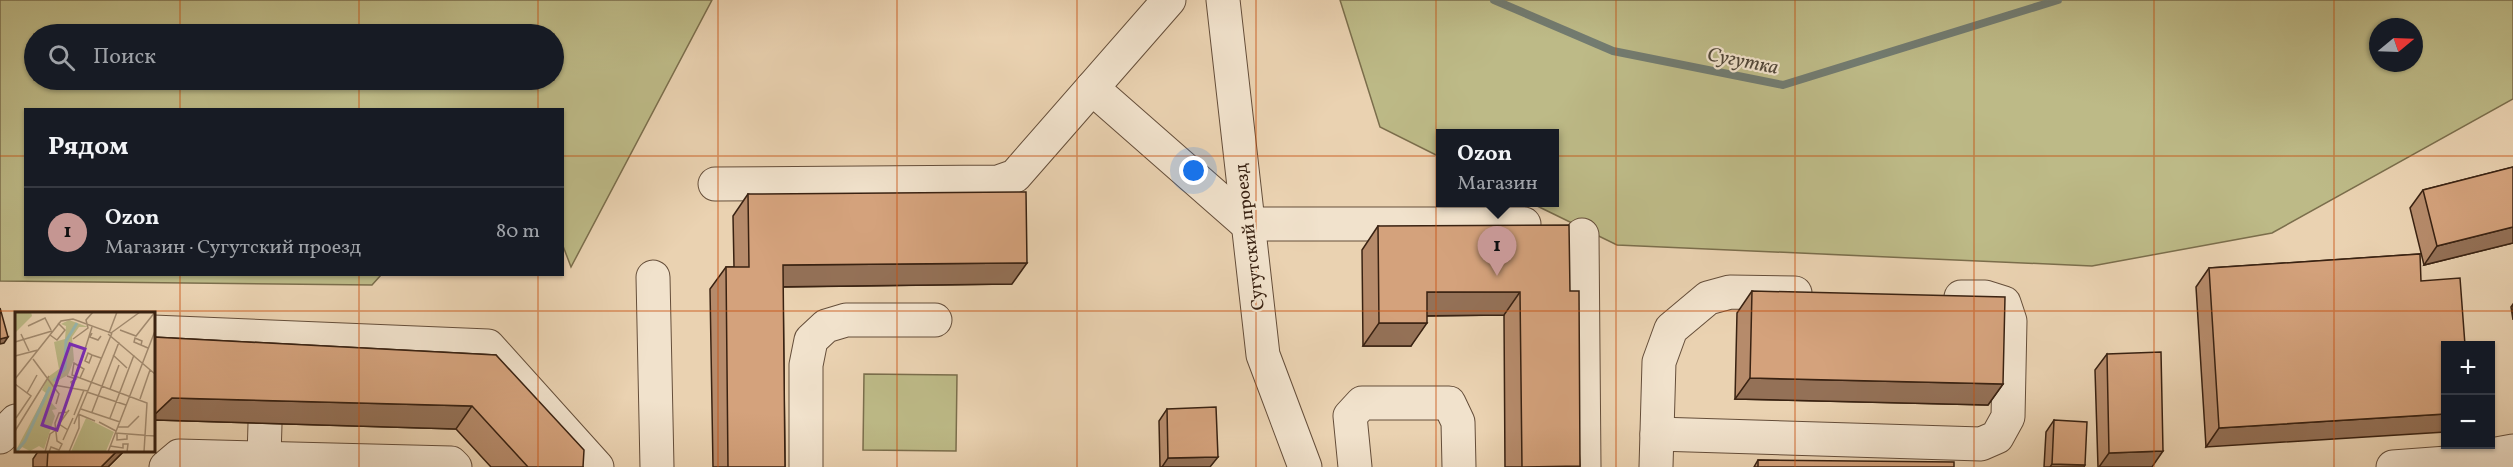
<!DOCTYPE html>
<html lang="ru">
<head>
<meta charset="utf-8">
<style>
  body { margin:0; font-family:Vollkorn,serif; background:#242831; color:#f1f3f6 }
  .controls { position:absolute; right:18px; bottom:18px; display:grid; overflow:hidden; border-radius:0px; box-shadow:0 2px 4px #0004 }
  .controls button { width:54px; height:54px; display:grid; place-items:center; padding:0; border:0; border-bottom:2px solid #363941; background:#171b24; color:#f1f3f6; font:30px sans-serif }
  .compass { position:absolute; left:2369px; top:18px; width:54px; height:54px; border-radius:50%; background:#171b24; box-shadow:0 2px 4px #0004; rotate:71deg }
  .you { position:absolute; left:1194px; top:171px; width:21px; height:21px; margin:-15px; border:4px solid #fff; border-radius:50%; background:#1a73e8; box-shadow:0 0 0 9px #1a73e833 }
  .badge { display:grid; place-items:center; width:39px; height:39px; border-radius:50%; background:#c59692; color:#111; font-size:20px; font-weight:700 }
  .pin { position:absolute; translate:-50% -50px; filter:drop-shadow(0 2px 3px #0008) }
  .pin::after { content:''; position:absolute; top:32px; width:21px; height:18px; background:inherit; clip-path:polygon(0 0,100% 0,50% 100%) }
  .popup { position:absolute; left:1436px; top:129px; width:123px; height:78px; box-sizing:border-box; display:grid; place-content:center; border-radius:0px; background:#171b24; filter:drop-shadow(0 2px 4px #0005); font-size:20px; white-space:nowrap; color:#9ea1a6 }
  .popup b { font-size:22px; color:#f1f3f6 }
  .popup::after { content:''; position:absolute; left:50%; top:100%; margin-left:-12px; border:12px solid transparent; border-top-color:#171b24 }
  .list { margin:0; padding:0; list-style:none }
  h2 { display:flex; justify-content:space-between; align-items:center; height:78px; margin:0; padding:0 24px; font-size:26px }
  h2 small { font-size:20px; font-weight:400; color:#9ea1a6 }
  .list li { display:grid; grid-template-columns:39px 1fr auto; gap:18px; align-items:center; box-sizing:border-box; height:90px; padding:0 24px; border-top:2px solid #363941 }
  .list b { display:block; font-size:22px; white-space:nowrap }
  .list p { margin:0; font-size:20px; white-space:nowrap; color:#9ea1a6 }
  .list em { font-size:20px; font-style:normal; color:#9ea1a6 }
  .icon { flex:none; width:33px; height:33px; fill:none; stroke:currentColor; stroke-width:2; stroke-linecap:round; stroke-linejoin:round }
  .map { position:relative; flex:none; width:2513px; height:467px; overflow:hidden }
  .search { position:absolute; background:#171b24; box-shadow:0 2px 4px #0004; left:24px; top:24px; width:540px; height:66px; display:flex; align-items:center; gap:15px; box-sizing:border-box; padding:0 21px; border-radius:33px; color:#9ea1a6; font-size:22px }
  .panel { position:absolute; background:#171b24; box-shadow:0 2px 4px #0004; left:24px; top:108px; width:540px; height:168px; border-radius:0px }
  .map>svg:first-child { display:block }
</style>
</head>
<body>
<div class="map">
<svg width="2513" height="467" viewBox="0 0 2513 467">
  <rect width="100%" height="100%" fill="#ead2b1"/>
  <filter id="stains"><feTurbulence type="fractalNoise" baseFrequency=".00333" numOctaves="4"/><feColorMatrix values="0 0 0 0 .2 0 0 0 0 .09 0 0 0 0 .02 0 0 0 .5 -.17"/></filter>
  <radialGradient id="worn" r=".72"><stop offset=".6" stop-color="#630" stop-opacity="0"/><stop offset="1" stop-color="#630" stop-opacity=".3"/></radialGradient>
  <g fill="#bdba87" stroke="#7b6e4c" stroke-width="1.5" fill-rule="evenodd">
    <path d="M0 0H712L571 267 563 246 562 110H26V274L381 275 372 285 0 281ZM34 34H554V80H34Z"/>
    <path d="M1340 0H2513V99L2272 233 2092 266 1617 245 1531 203 1554 202V134H1440V157L1380 127ZM2378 27H2414V63H2378Z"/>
    <polygon points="864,374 957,375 956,451 863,450"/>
  </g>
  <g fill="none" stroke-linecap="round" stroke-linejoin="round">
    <polyline stroke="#727b70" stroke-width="8" points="1494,0 1613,51 1783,85 2058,0"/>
    <defs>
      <g id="minor">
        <polyline points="1223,0 1263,355 1305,467"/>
        <polyline points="1092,88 1247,224 1524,224"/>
        <polyline points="715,184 998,182 1015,176 1169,0"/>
        <polyline points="1582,235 1584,467"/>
        <polyline points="653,277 657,467"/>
        <polyline points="153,332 488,346 597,467"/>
        <polyline points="1657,434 1981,444 1997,437 2008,417 2010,321 2004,303 1985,297 1961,297"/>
        <polyline points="0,437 16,421"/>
        <polyline points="264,457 265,424"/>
        <polyline points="166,467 179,456 451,463 455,467"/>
        <polyline points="806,467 806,365 811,340 826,326 846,320 935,320"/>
        <polyline points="1355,467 1350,416 1362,403 1449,403 1458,422 1459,467"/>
        <polyline points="1656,467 1659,362 1671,329 1708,298 1730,292 1795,293"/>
        <polyline points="2393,467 2447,463 2513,451"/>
      </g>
    </defs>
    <use href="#minor" stroke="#654e3a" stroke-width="35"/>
    <use href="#minor" stroke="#f1e2cc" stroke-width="33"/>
  </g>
  <g fill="#b68b6b" stroke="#392212" stroke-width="1.5">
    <polygon points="2513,167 2513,243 2424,265 2410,208 2423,190"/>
    <polygon points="748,194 1012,284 783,287 785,467 713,467 710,289 726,267 734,267 733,216"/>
    <polygon points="1378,226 1570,291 1580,467 1505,467 1504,315 1427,316 1411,346 1363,346 1362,250"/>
    <polygon points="2420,254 2206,447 2196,287 2209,268"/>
    <polygon points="1752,291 2003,384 1988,405 1735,399 1737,313"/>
    <polygon points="2513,304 2513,320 2511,307"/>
    <polygon points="153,337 496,355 583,467 491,467 456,429 156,420"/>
    <polygon points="2107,354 2152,467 2098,467 2095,370"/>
    <polygon points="1167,409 1210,467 1160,467 1159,421"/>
    <polygon points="2054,420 2084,467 2044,467 2046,432"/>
    <polygon points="39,450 125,450 108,467 33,467 33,459"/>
    <polygon points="1758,460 1954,467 1754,467"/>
  </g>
  <g fill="#947157" stroke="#392212" stroke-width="1.5">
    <polygon points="2513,227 2513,243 2424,265 2437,246"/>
    <polygon points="1027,263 1012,284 768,287 783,265"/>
    <polygon points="1427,292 1520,292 1504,315 1411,316"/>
    <polygon points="1379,323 1427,323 1411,346 1363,346"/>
    <polygon points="8,337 4,343 0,344 0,339"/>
    <polygon points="1750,378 2003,384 1988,405 1735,399"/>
    <polygon points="172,398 472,406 456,429 156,420 153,423 153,416"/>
    <polygon points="2445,414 2445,432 2206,447 2219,428"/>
    <polygon points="118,450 125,450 108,467 101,467"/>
    <polygon points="2163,451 2152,467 2099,467 2109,453"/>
    <polygon points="1218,457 1210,467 1162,467 1168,458"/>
    <polygon points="2052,464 2085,465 2084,467 2050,467"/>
  </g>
  <g fill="#d4a27c" stroke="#392212" stroke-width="1.5">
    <polygon points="2513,167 2513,227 2437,246 2423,190"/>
    <polygon points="1026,192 1027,263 783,265 785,467 728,467 726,267 749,267 748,194"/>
    <polygon points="1569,225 1570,291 1579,291 1580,466 1522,467 1520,292 1427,292 1427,323 1379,323 1378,226"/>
    <polygon points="2420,254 2421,281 2460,278 2465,345 2445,345 2445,414 2219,428 2209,268"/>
    <polygon points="1752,291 2005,297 2003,384 1750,378"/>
    <polygon points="0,308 8,337 0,339"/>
    <polygon points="153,337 496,355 584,450 583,467 528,467 472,406 172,398 153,416"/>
    <polygon points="2161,352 2163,451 2109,453 2107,354"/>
    <polygon points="1216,407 1218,457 1168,458 1167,409"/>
    <polygon points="2054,420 2087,422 2085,465 2052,464"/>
    <polygon points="48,450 118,450 101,467 47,467"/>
    <polygon points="1758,460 1954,462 1954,467 1758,467"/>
  </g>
  <path fill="none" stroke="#c54e0d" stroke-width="1.5" stroke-opacity="0.55" d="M180 0V34M359 0V34M538 0V34M718 0V467M897 0V467M1077 0V467M1256 0V467M1436 0V467M1616 0V467M1795 0V467M1974 0V467M2154 0V467M2334 0V467M180 80V110M359 80V110M538 80V110M0 156H26M562 156H2513M180 274V467M359 274V467M538 274V467M0 311H2513"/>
  <g text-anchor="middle" stroke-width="4.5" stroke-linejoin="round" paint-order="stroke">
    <g font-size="18" fill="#392212" stroke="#f1e2cc">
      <text transform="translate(1249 237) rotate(-97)" y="6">Сугутский проезд</text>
    </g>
    <g font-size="20" font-style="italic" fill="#514739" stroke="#f1e2cc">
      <text transform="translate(1743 60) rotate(11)" y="7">Сугутка</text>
    </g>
  </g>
  <g transform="translate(15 312)">
    <rect width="140" height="140" fill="#ead2b1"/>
    <path d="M0 0H16L17 4 0 21ZM54 8 73 15H64L57 25 59 48 53 63 40 70 35 89 42 97 37 98 40 104 29 137 24 134 15 139 7 135 0 140 31 81 27 78 33 65 44 57 39 30 50 27 51 14 46 12ZM71 106 99 120 91 139 56 140Z" fill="#bdba87"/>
    <path fill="none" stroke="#98b7af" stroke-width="3" d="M39 69 50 56 51 29 62 11M1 140 10 129 35 75"/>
    <path fill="none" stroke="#a38c71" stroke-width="1.5" d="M13 14 30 6 36 18M105 18 121 24 140 0M77 21 75 25 83 28 86 24M94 21 102 0M6 22 14 39M93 22 140 62M35 23 42 28 50 18 43 11M58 27 73 16 71 8 78 0M0 30 37 19M126 33 127 29 120 26 119 30 133 36M77 43 74 51 70 49 73 41 77 43 86 46M98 43 112 56M0 44 23 38M18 47 44 82 41 92M66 50 77 15M52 64 61 67 56 70 58 74M65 66 69 57 59 51 57 63 132 91 129 140M0 67 46 9 58 7 96 21 125 0M0 72 16 84 1 106M39 73 73 79M95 77 104 53M72 80 111 93M12 81 22 63M125 87 135 58M66 97 105 110M77 100 104 30M63 102 80 109M59 103 69 78M95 106 119 43M84 110 101 119M59 112 97 21M103 115H113L124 104M53 118 44 112 54 98M0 119 34 64M100 121 140 124M102 122V128L112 127V123M48 128 58 106M95 134 108 136V132H113L112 140M30 140 35 122 41 118M34 140 36 135 44 138 47 132 42 129 40 111 44 101 53 100M54 140 64 116V103M93 140 140 19"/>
    <path fill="#7b2cbf" fill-opacity="0.15" stroke="#7b2cbf" stroke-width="3" d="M55 32 70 37 42 118 27 113Z"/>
    <rect width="140" height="140" fill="none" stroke="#392212" stroke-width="3"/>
  </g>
  <rect width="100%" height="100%" filter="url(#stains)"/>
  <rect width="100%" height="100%" fill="url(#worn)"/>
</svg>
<div class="controls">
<button>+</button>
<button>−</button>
</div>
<svg class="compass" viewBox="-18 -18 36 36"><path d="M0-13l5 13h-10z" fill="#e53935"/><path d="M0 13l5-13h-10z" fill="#9ea1a6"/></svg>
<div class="you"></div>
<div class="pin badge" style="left:1497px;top:276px">1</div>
<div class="popup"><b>Ozon</b>Магазин</div>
<div class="search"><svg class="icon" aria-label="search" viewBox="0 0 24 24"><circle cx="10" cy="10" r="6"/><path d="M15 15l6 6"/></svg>Поиск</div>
<section class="panel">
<h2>Рядом<small></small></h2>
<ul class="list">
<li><span class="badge">1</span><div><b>Ozon</b><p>Магазин · Сугутский проезд</p></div><em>80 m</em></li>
</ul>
</section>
</div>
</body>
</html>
